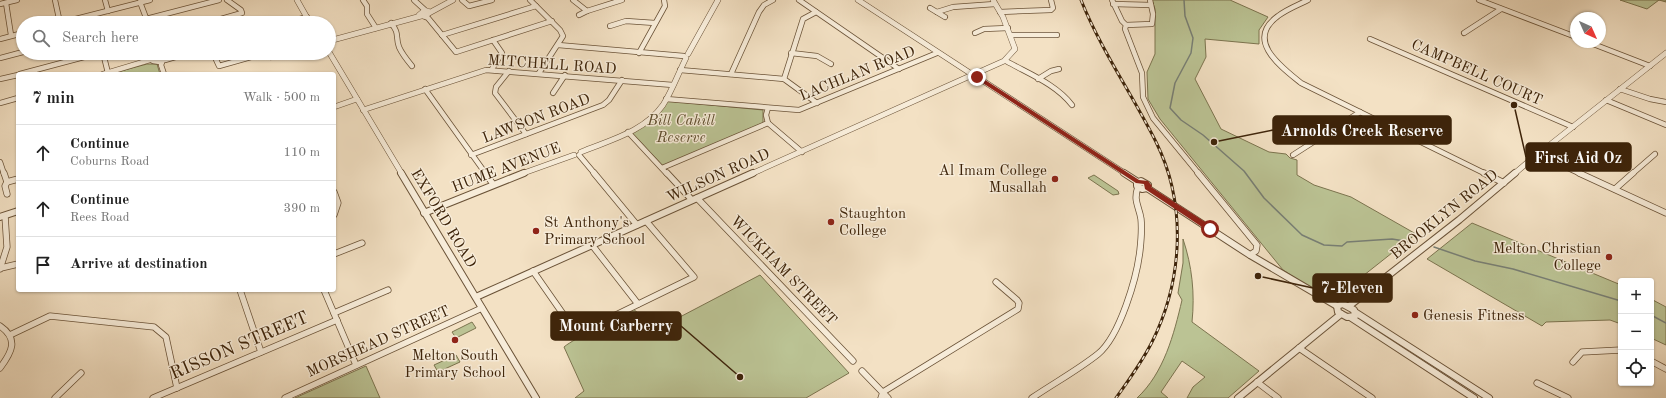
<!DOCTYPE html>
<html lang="en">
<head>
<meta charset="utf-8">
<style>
  body { margin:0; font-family:"Old Standard TT",serif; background:#f2f2f2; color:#222 }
  .controls { position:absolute; right:12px; bottom:12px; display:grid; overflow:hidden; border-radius:4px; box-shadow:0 1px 3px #0004 }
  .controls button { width:36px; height:36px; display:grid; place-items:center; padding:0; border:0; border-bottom:1px solid #e0e0e0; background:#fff; color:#222; font:20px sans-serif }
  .compass { position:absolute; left:1570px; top:12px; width:36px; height:36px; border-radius:50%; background:#fff; box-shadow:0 1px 3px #0004; rotate:135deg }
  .stop { position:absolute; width:12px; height:12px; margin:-9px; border:3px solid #8f2418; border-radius:50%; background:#fff }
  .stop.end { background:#8f2418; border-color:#fff; box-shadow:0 1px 4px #0008 }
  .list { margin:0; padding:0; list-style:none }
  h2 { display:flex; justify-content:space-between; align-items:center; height:52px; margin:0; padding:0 16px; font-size:17px }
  h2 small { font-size:13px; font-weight:400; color:#767676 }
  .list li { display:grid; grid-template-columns:26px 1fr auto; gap:12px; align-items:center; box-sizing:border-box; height:56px; padding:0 16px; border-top:1px solid #e0e0e0 }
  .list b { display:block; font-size:15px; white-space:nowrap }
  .list p { margin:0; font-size:13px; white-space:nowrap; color:#767676 }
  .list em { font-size:13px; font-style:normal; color:#767676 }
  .icon { flex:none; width:22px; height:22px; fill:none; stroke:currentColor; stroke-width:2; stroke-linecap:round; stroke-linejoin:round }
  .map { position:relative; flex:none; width:1666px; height:398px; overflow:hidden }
  .search { position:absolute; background:#fff; box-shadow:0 1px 3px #0004; left:16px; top:16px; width:320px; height:44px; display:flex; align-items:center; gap:10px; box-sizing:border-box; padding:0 14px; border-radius:22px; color:#767676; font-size:15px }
  .panel { position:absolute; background:#fff; box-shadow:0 1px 3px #0004; left:16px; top:72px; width:320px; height:220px; border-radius:4px }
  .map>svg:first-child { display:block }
</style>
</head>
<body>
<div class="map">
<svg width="1666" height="398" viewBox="0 0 1666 398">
  <rect width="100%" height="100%" fill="#f3e1c4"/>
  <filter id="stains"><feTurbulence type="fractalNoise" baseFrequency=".005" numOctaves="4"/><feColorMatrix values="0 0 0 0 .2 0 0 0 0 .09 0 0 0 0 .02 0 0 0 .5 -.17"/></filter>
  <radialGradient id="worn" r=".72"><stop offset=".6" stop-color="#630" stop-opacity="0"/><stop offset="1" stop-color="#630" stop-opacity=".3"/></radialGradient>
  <g fill="#bbc394" stroke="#7c744f">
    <polygon points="1152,0 1230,0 1268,17 1259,30 1259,44 1205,39 1206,57 1195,79 1221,129 1269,152 1286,154 1290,158 1297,160 1297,175 1314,185 1351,197 1416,234 1335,298 1317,292 1283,270 1160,119 1148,99 1147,72 1155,54 1155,9"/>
    <polygon points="1620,0 1666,0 1666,2 1659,0 1647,9"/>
    <polygon points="147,64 157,64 160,74 110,74"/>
    <polygon points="668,101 763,110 763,123 663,166 632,133 656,117"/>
    <polygon points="1094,175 1118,191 1119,194 1113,195 1088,178"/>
    <polygon points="1472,223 1621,285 1621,324 1610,320 1546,322 1542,326 1427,259"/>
    <path d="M1183 239C1192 266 1195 293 1192 322L1259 371 1228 398H1187L1193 387 1205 377 1182 361 1161 392 1168 398H1137C1164 373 1174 334 1182 300L1178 293 1183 263Z"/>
    <path d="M760 275 849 373 806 398H575L584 391 564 347C571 341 579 339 584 332L632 308 657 329Z"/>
    <polygon points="1651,299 1666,307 1666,345 1651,338"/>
    <polygon points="472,322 476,328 456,338 452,332"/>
    <polygon points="456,355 460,362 438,372 434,365"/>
    <polygon points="366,366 380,398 295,398"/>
  </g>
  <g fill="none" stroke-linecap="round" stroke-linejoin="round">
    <g stroke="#787f75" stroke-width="1.5">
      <polyline points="1184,0 1185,16 1193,38 1191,53 1175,83 1170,108 1181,120 1203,135 1244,171 1264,198 1302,235 1324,245 1342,246 1347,242 1392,239 1417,243"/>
      <polyline points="1434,247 1475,261 1513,269 1621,301"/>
      <polyline points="1651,315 1666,323"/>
    </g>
    <defs>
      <g id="minor-far1">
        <polyline points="55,0 60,23"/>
        <polyline points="105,0 108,11"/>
        <polyline points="363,0 367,6 367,14 376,28"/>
        <polyline points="414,0 426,11"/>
        <polyline points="462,0 469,6 492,0"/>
        <polyline points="530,0 560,30 563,36 539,73"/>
        <polyline points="573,0 587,11 622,0"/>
        <polyline points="799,0 899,69"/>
        <polyline points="1112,0 1122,21 1126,25 1125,29 1142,73 1143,97 1153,118 1199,174"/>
        <path d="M1308 0C1298 5 1287 9 1278 16 1245 40 1280 66 1301 83L1486 174"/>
        <polyline points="1479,0 1576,37"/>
        <polyline points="140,2 148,23"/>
        <polyline points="6,3 11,35"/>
        <polyline points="0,4 17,0"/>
        <polyline points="1113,4 1151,5"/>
        <polyline points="930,8 945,17"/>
        <polyline points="816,12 803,19 784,79 817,103"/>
        <polyline points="937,12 953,7 995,4"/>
        <polyline points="1000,12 1051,10 1053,8 1051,0"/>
        <polyline points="579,15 587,11"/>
        <polyline points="423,16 428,18 456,52 552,21"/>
        <polyline points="146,19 219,0"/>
        <polyline points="60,23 150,0"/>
        <polyline points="207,23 242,13 241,10 227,0"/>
        <polyline points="286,23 307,17"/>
        <path d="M391 23C400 34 395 35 399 47 402 54 407 60 412 66"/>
        <polyline points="1126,25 1152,24 1153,14 1150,0"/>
        <polyline points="610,26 626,21 655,23"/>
        <polyline points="975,33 984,29 1008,28"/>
        <polyline points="1464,33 1501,9"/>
        <polyline points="442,35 536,6"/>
        <polyline points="1011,35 1057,35"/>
        <polyline points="0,39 23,33"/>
        <polyline points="1370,39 1573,127"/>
        <polyline points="1588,42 1650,66"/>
        <polyline points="558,45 684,56"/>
        <polyline points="103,53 108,73"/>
        <polyline points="213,53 219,66 265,53"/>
        <polyline points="269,53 271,57"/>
        <polyline points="639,53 665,6 664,0"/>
        <polyline points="791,53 817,56 831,64"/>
        <polygon points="160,56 166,58 160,62 153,61"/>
        <polyline points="0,58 23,52"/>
        <polyline points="163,60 161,65 164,74"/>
        <polyline points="165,60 189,53"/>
        <path d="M1006 61C1029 74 1056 84 1072 105"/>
        <polyline points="492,69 502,53 493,40"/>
        <polyline points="680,70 784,79"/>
        <polyline points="509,71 496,87 495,93 526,134"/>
        <polyline points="20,74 99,53"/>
        <polyline points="103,74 153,59"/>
        <polyline points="731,74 759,12 764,5 773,0"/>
        <polyline points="0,79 18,75"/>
        <polyline points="1038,79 1051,71 1059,69"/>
        <polyline points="425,89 486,174"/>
        <polyline points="1620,89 1650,99 1666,102"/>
        <polyline points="553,93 565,75"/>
        <polyline points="666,99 799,110 937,53"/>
        <polyline points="1606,100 1666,125"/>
        <polyline points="0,103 18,98"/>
        <polyline points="768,108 766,115 768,123 802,152"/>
        <polyline points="363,110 486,70 673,85"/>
        <polyline points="628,132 667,174"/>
        <polyline points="471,155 603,105 609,100 622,80"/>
        <polyline points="579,155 595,174"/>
        <polyline points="1293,155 1360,112"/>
        <polyline points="1544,157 1581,174"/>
        <polyline points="0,162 4,174"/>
        <polyline points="662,168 768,123"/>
        <polyline points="1632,174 1655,154"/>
      </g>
      <g id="minor">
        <polyline points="4,173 7,182 5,186 7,194"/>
        <polyline points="485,173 493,184"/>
        <polyline points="594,173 637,225"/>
        <polyline points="667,173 692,200"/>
        <polyline points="1198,173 1257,245 1256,251 1250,255"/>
        <polyline points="1484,173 1504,183"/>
        <polyline points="1579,173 1666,213"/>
        <polyline points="7,182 18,179"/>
        <polyline points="1615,189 1633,173"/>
        <polyline points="334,192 338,203 334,215"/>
        <polyline points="697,198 853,361"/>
        <polyline points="592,245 638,304"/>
        <polyline points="334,254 362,243"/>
        <polyline points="1,268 18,264"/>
        <polyline points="0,269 7,247 5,216"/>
        <polyline points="533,271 577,334 694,277 646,221"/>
        <polyline points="240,290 261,352"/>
        <polyline points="324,290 356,365"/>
        <polyline points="334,313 388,290"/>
        <path d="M0 326C19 339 12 352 0 368"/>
        <polyline points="10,335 50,316 154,327 166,337 177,388"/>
        <polyline points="1299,348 1372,398"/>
        <polyline points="1651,361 1666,369"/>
        <polyline points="1573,362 1582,352 1621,350"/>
        <polyline points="862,371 888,398"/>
        <polyline points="1257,382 1278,398"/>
        <polyline points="1537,383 1568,398"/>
        <polyline points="55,398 81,373"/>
        <polyline points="153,398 337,320"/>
        <polyline points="285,398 482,308"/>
        <polyline points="881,398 883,392 1018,309 1019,303 1017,300 996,282"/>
        <path d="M1032 398C1054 383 1078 370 1098 354 1120 336 1137 277 1140 250 1141 241 1142 229 1141 219 1139 206 1133 201 1138 187"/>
      </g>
      <g id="tertiary-far1">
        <polyline points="297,0 310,23"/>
        <polyline points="858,0 970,73"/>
        <polygon points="424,11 428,11 429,13 424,16 419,15"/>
        <polyline points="429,13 453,0"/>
        <polyline points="329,41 421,16"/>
        <polyline points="329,52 402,174"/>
        <polyline points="688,54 718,0"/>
        <polyline points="977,73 1004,61 1015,49 1003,17 993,0"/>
        <polyline points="977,77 1126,174"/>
        <polyline points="334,107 357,99"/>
        <polygon points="1531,151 1541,152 1544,157 1539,158 1531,154"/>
        <path d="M581 152C610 140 644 132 663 105 672 91 678 74 686 58"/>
        <polyline points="1541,152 1666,53"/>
        <polyline points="521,174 574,155"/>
        <polyline points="751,174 970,76"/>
        <polyline points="1514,174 1535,156"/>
      </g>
      <g id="tertiary">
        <polyline points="401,173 536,398"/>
        <polyline points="1124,173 1138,182"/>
        <polygon points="1141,181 1148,185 1147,188 1142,189 1137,186 1137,183"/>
        <polyline points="1147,188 1250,255 1337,306"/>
        <polyline points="424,213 524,173"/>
        <polyline points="0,217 18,211"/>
        <polyline points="476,297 753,173"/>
        <polygon points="1343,304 1354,310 1355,316 1347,317 1338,312 1337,306"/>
        <polyline points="1349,306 1459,220 1515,173"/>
        <polyline points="1355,312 1489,398"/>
        <polyline points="1350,317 1474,398"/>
        <polyline points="1238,398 1341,314"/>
      </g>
    </defs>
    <use href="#minor-far1" stroke="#6b5338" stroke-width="6"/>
    <use href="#minor" stroke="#6b5338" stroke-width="7"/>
    <use href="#tertiary-far1" stroke="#6b5338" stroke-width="6"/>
    <use href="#tertiary" stroke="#6b5338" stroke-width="8"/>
    <use href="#minor-far1" stroke="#f7ecd9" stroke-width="4.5"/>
    <use href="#minor" stroke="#f7ecd9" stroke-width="5.5"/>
    <use href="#tertiary-far1" stroke="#f7ecd9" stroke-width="5"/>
    <use href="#tertiary" stroke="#f7ecd9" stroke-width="6"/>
    <defs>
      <path id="rail" d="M1081 0C1101 50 1132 94 1156 142 1187 204 1183 280 1152 342 1142 362 1129 380 1116 398"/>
    </defs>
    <use href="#rail" stroke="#3e240a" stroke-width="3"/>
    <use href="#rail" stroke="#f7ecd9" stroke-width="1.5" stroke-dasharray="4" stroke-linecap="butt"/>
  </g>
  <polygon fill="#8f2418" points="975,76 979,76 1139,180 1148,181 1152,186 1151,187 1213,227 1213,231 1208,231 1145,189 1144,184 1136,183 975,78"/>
  <g fill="#8f2418" stroke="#f7ecd9" stroke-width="1.5">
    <circle cx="1055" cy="179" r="4"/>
    <circle cx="831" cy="222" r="4"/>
    <circle cx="536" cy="231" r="4"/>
    <circle cx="1609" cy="257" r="4"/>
    <circle cx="1415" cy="315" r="4"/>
    <circle cx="455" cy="340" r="4"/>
  </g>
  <g text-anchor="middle" stroke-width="3" stroke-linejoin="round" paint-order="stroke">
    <g font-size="15" fill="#3e240a" stroke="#f7ecd9">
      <text transform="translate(552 64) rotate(4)" y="5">MITCHELL ROAD</text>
      <text transform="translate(1477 72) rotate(24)" y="5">CAMPBELL COURT</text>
      <text transform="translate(857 73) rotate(-22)" y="5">LACHLAN ROAD</text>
      <text transform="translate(536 118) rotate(-21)" y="5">LAWSON ROAD</text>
      <text transform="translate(506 167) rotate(-21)" y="5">HUME AVENUE</text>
      <text transform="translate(718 175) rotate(-24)" y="5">WILSON ROAD</text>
      <text transform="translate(1444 214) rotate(-39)" y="5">BROOKLYN ROAD</text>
      <text transform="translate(444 218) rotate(59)" y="5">EXFORD ROAD</text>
      <text transform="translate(784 270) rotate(46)" y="5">WICKHAM STREET</text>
      <text transform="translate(378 341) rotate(-24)" y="5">MORSHEAD STREET</text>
    </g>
    <g font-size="15" font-style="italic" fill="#5d4c2c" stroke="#f7ecd9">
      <text x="681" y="125">Bill Cahill<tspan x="681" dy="17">Reserve</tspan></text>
    </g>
    <g font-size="15" fill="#3e240a" stroke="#f7ecd9" text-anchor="start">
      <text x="1047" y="175" text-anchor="end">Al Imam College<tspan x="1047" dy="17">Musallah</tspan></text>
      <text x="839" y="218">Staughton<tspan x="839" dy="17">College</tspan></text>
      <text x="544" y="227">St Anthony's<tspan x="544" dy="17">Primary School</tspan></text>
      <text x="1601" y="253" text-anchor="end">Melton Christian<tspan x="1601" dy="17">College</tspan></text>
      <text x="1423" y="320">Genesis Fitness</text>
      <text x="455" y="360" text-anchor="middle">Melton South<tspan x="455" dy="17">Primary School</tspan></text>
    </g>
    <g font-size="18" fill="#3e240a" stroke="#f7ecd9">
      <text transform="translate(239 345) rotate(-23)" y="6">RISSON STREET</text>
    </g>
  </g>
  <path fill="none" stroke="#3e240a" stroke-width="1.5" d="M1214 142L1273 130M1514 105L1526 157M1258 276L1313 288M740 377L681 326"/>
  <g fill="#3e240a" stroke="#f7ecd9" stroke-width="1.5">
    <circle cx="1214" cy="142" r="4"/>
    <circle cx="1514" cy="105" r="4"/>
    <circle cx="1258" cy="276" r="4"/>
    <circle cx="740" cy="377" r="4"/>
  </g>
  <g fill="#3e240a" stroke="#3e240a" stroke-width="1.5">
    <rect x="1273" y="116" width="178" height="28" rx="4"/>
    <rect x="1526" y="143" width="105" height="28" rx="4"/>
    <rect x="1313" y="274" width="79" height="28" rx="4"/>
    <rect x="551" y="312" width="130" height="28" rx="4"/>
  </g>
  <g font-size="16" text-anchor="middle" font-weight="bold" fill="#fff">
    <text x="1362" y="136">Arnolds Creek Reserve</text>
    <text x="1578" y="163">First Aid Oz</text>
    <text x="1352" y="293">7-Eleven</text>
    <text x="616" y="331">Mount Carberry</text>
  </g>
  <rect width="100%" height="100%" filter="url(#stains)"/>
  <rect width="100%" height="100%" fill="url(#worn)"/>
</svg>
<div class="controls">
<button>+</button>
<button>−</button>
<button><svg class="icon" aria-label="locate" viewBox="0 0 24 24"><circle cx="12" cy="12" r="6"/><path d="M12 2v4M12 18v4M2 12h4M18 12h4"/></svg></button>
</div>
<svg class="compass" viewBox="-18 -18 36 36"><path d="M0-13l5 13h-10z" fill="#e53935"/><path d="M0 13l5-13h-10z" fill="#767676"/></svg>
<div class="stop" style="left:1210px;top:229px"></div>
<div class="stop end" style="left:977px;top:77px"></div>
<div class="search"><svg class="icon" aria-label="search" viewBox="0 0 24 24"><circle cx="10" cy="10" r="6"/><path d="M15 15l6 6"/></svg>Search here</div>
<section class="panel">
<h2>7 min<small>Walk · 500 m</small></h2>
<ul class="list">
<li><svg class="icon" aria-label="ahead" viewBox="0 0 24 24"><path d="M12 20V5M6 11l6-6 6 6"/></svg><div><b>Continue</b><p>Coburns Road</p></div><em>110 m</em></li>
<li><svg class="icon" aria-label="ahead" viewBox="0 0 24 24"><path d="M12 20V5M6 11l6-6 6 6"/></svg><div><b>Continue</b><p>Rees Road</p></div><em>390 m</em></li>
<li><svg class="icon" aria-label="arrive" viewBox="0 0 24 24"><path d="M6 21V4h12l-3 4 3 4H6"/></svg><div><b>Arrive at destination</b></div></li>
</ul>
</section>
</div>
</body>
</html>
